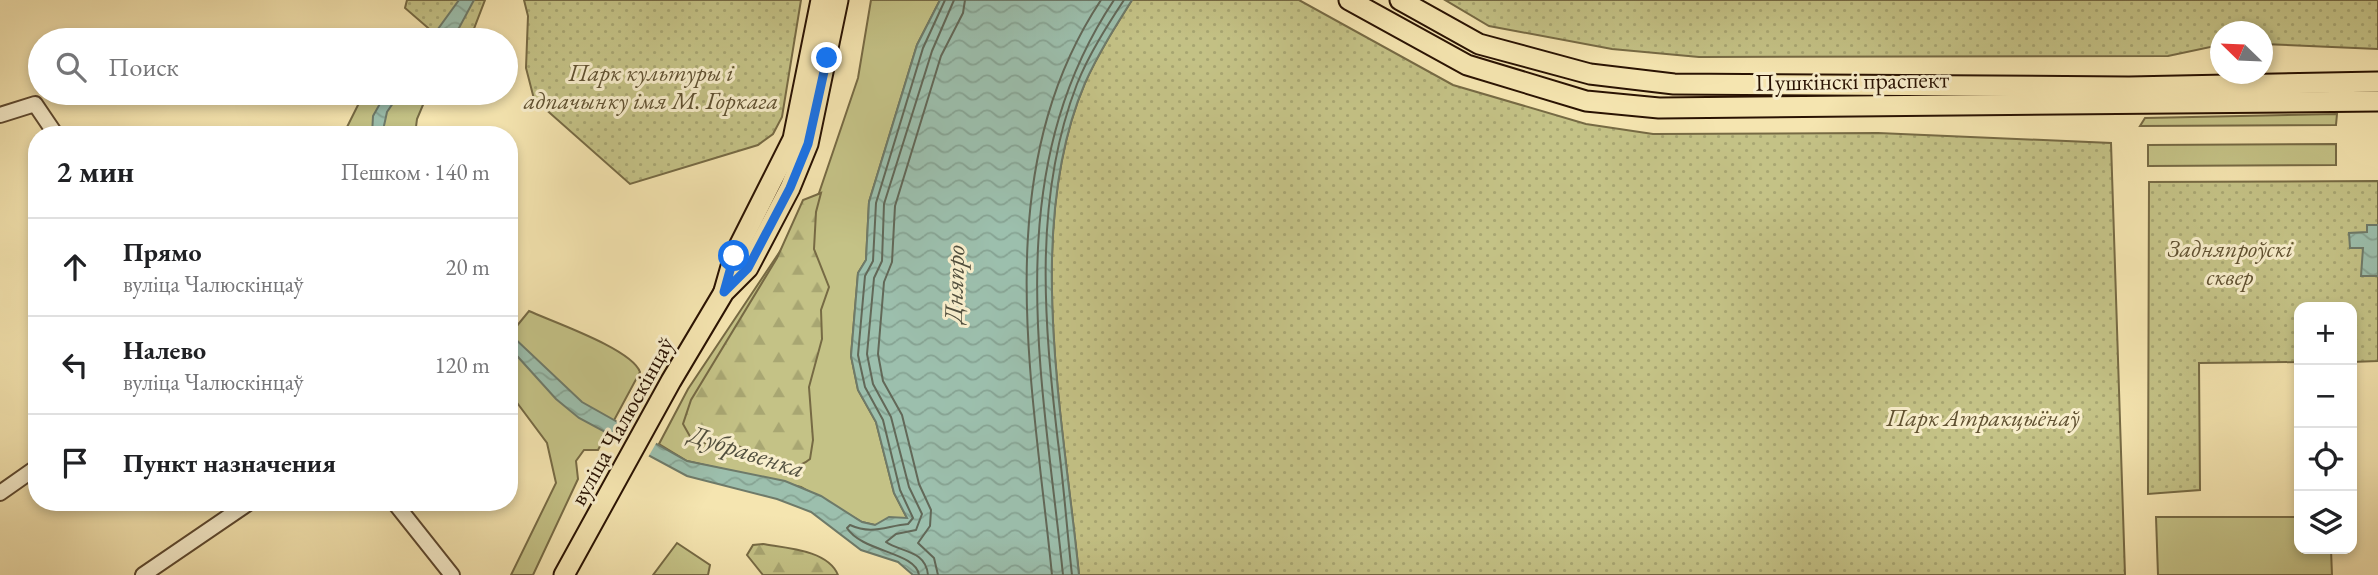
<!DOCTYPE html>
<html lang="ru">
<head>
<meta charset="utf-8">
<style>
  body { margin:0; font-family:"EB Garamond",serif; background:#f2f2f2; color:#202124 }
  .controls { position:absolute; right:21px; bottom:21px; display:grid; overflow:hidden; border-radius:14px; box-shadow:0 4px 10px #0003 }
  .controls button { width:63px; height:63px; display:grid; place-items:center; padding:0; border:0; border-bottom:2px solid #e0e0e0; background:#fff; color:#202124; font:35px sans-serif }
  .compass { position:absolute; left:2210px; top:21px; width:63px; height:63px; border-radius:50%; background:#fff; box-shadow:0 4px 10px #0003; rotate:293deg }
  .stop { position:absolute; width:21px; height:21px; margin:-16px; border:5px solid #1a73e8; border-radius:50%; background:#fff }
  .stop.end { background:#1a73e8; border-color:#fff; box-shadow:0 2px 7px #0008 }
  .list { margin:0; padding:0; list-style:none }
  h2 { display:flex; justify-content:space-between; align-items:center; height:91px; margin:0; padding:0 28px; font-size:30px }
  h2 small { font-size:23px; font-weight:400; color:#757577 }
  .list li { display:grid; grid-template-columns:46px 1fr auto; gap:21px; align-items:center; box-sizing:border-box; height:98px; padding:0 28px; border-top:2px solid #e0e0e0 }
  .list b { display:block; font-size:26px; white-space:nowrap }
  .list p { margin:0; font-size:23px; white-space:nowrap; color:#757577 }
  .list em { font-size:23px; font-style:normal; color:#757577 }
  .icon { flex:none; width:38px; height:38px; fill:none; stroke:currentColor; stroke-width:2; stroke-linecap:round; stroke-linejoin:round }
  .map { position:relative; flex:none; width:2378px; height:575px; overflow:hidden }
  .search { position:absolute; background:#fff; box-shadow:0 4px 10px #0003; left:28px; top:28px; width:490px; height:77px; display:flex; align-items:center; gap:18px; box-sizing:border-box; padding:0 24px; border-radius:38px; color:#757577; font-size:26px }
  .panel { position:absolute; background:#fff; box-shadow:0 4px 10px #0003; left:28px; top:126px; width:490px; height:385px; border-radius:28px }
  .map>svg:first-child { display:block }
</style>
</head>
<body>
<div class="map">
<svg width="2378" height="575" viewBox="0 0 2378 575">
  <defs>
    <pattern id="forest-firs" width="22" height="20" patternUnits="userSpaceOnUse" patternTransform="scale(1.75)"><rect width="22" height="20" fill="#c4c286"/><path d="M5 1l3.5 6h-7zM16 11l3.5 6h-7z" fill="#a8a672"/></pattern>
    <pattern id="park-dots" width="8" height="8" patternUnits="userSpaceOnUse" patternTransform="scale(1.75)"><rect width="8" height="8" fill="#c4c286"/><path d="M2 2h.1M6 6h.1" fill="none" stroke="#a8a672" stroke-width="1.8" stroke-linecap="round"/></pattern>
    <pattern id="water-waves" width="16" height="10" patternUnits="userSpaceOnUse" patternTransform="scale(1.75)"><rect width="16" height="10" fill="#9cbfad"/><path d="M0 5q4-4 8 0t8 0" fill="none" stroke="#86a393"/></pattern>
  </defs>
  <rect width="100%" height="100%" fill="#f5e5b0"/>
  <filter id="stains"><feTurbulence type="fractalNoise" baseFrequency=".00286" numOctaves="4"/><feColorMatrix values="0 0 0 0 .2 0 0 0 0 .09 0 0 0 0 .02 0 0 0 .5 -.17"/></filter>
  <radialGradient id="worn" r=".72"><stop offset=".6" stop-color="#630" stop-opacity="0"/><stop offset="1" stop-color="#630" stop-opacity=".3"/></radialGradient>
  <g fill="#c4c286" stroke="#766a44" stroke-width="2">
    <polygon points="871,0 940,0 917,45 869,202 866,260 858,273 851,356 858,390 876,422 894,493 907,518 875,525 862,522 801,487 687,461 659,444 688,389 819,193 858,78"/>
    <polygon points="364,93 428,93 417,119 415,135 343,135"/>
    <polygon points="2337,114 2336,125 2140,126 2145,118"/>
    <polygon points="2336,144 2336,165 2148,166 2148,145"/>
    <path d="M529 311C553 322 632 349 640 372L598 450H584L576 461 578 479 533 575H511L556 483 547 443 509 392V325L516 327Z"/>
    <polygon points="2156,517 2299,517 2299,549 2331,549 2332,575 2158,575"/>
    <polygon points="677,543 710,565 708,575 653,575"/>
  </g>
  <g fill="url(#forest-firs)" stroke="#766a44" stroke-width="2">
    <path d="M821 193 816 212 814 249 829 287 821 310 822 339 809 387 813 440 810 459C785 480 762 450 737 446 722 443 708 446 692 440L683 424 691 400 777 258 803 200Z"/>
    <path d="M763 544C786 548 828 550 838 575H763L747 555 753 545Z"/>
  </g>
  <g fill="url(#park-dots)" stroke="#766a44" stroke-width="2">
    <polygon points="407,0 485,0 470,39 442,40 405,8"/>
    <polygon points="524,0 801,0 782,117 773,134 758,145 630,184 534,99 526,68 528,16"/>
    <path d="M1132 0H1299L1453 85 1586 124 1653 134 1878 133 2111 143 2125 575H1079C1064 423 1023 228 1085 83 1098 54 1115 27 1132 0Z"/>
    <polygon points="1445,0 2378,0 2378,49 2263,44 2262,32 2220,32 2220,45 2168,56 1699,57 1612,49 1489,26"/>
    <polygon points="2378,181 2378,361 2352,362 2352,307 2299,307 2299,362 2199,363 2200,490 2148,494 2149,182"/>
  </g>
  <g fill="url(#water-waves)" stroke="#6e7a69" stroke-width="2">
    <polygon points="459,0 474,0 459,28 448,40 430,40"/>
    <path d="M940 0H1132C1115 27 1098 54 1085 83 1023 228 1064 423 1079 575H913L898 562 861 550 811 512 777 499 687 476 579 418 556 399 509 347V333L582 402 687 461 785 481 821 496 862 522 875 525 889 517 907 518 894 493 876 422 858 390 851 356 858 273 866 260 869 202 917 45Z"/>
    <polygon points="386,93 400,93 387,112 382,135 372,135 373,116"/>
    <polygon points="2367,225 2378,225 2378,276 2361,276 2363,248 2350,248 2349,233 2367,232"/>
  </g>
  <polygon fill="#f5e5b0" points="620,419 658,440 647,459 610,438"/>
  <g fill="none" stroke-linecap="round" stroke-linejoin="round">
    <g stroke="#626858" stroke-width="2">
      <path d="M919 575C916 552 862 552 847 528L850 525C872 535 886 526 908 524L913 518 900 490 883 420 865 387 858 355 865 276 873 261 876 203 923 48 945 0"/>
      <path d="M928 575C926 550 900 552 886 542L896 534 916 530 922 514 909 487 891 417 873 384 867 354 874 278 882 261 884 204 932 51 954 0"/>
      <polyline points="938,575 934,558 918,543 930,526 931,510 919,484 902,415 883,381 878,354 884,282 892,262 895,206 941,56 963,13 965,0"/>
      <path d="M1052 575C1033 383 987 172 1101 0"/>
      <path d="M1063 575C1043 379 997 176 1114 0"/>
      <path d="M1072 575C1067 531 1064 486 1058 442 1044 323 1033 198 1077 84 1089 54 1107 26 1124 0"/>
    </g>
    <defs>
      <g id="minor">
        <polyline points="0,115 35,104 56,135"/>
        <polyline points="0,493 37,467"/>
        <polyline points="394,502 452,575"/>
        <polyline points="143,575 250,502"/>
      </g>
      <g id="major">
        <polyline points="1349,0 1467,65 1586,101 1659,108 2378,101"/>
        <polyline points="1400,0 1479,44 1590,74 1674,84 2129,87 2378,82"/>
        <polyline points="724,291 734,256 793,139 821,0"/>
        <polyline points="564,575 671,381 724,292 748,268 790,188 808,144 838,0"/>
      </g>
    </defs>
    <use href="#minor" stroke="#5c472e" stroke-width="18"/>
    <use href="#major" stroke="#291202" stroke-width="23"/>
    <use href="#minor" stroke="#f8eecc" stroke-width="14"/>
    <use href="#major" stroke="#f5e5b0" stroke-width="19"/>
  </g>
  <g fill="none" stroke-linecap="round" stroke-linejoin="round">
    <polyline stroke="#1a73e8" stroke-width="9" points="734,256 724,292 748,268 790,188 808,144 827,58"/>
  </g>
  <g text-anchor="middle" stroke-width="6" stroke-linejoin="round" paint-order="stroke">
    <g font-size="24" font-style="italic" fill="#5f5030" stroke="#f8eecc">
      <text x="651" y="81">Парк культуры і<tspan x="651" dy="28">адпачынку імя М. Горкага</tspan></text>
      <text x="2230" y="257">Задняпроўскі<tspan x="2230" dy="28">сквер</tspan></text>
      <text x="1983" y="426">Парк Атракцыёнаў</text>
    </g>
    <g font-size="24" fill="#291202" stroke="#f8eecc">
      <text transform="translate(1852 81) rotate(-1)" y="8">Пушкінскі праспект</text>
      <text transform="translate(622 421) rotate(-61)" y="8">вуліца Чалюскінцаў</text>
    </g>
    <g font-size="26" font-style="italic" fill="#514f3e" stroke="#f8eecc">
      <text transform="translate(954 284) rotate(-88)" y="9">Дняпро</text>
      <text transform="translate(747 451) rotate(18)" y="9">Дубравенка</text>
    </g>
  </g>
  <rect width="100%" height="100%" filter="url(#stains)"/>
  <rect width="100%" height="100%" fill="url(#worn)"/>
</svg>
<div class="controls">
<button>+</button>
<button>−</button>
<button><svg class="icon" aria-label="locate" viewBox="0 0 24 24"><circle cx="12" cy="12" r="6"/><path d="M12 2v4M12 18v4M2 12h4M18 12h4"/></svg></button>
<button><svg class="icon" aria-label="layers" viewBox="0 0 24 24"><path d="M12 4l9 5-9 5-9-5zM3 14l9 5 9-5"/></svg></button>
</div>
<svg class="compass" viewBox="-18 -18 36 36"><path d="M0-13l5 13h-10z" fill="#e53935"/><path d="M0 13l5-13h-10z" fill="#757577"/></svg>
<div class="stop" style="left:734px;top:256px"></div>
<div class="stop end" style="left:827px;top:58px"></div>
<div class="search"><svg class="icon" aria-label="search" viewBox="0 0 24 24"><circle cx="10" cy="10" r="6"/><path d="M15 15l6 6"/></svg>Поиск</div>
<section class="panel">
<h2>2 мин<small>Пешком · 140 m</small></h2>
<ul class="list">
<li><svg class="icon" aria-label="ahead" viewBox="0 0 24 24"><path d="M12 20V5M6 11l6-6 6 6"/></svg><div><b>Прямо</b><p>вуліца Чалюскінцаў</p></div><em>20 m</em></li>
<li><svg class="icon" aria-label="left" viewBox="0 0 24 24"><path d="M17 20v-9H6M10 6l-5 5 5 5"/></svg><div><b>Налево</b><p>вуліца Чалюскінцаў</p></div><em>120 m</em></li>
<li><svg class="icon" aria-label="arrive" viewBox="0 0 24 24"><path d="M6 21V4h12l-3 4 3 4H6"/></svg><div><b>Пункт назначения</b></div></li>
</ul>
</section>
</div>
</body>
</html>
